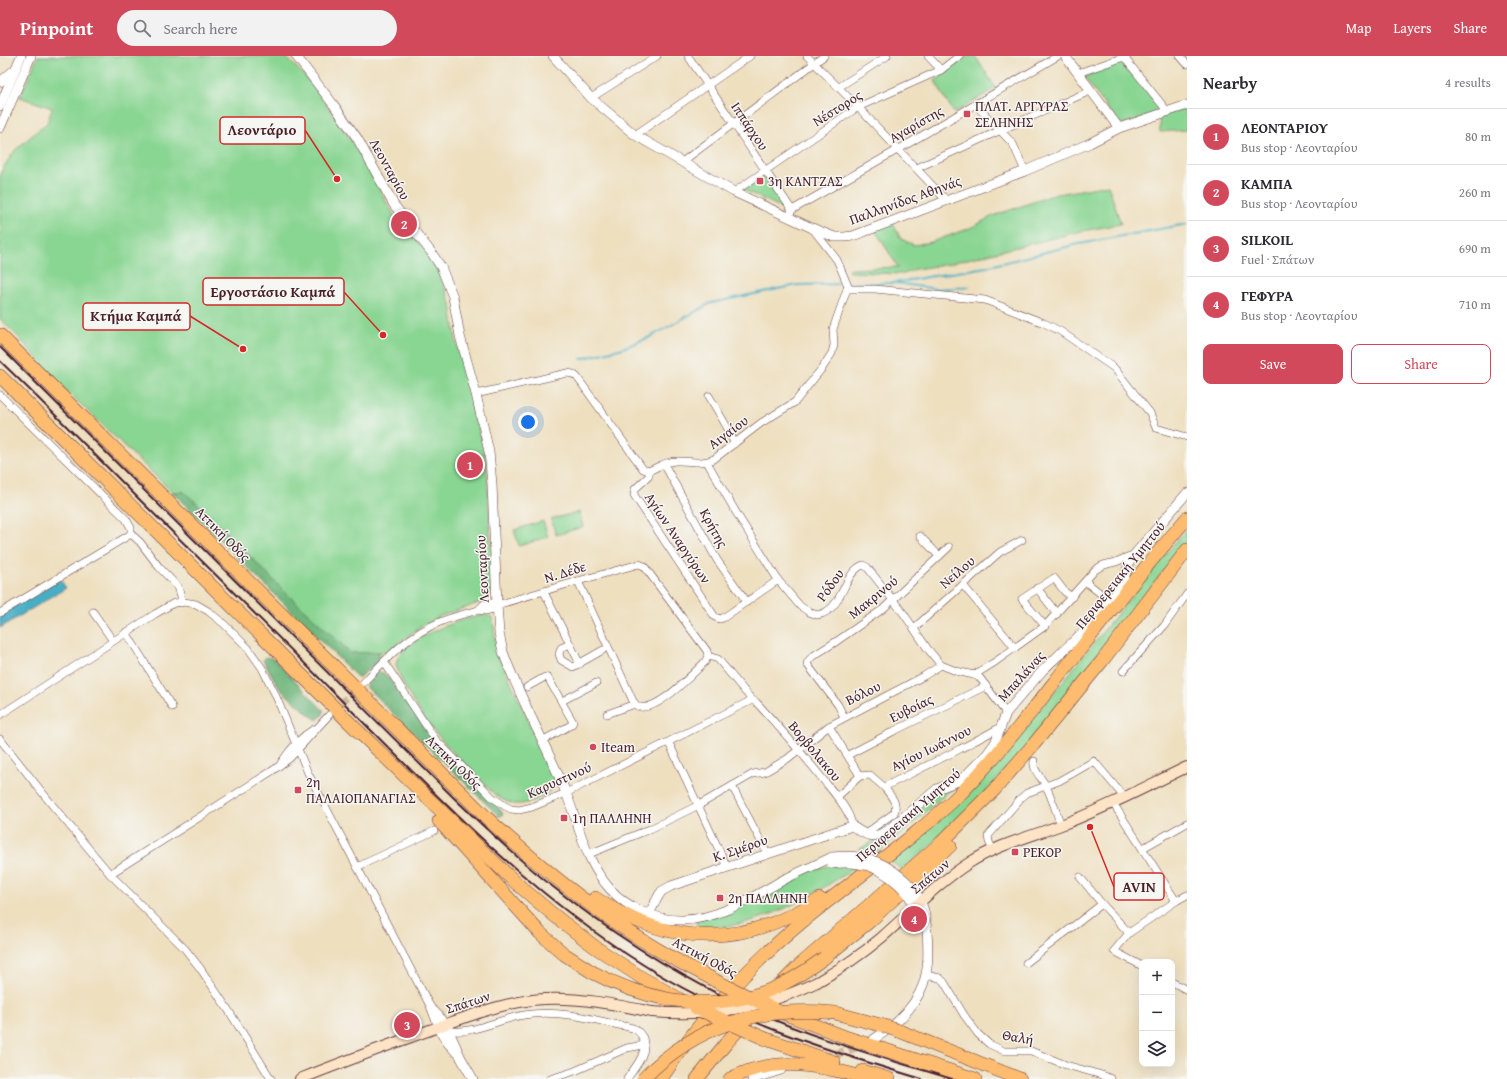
<!DOCTYPE html>
<html lang="en">
<head>
<meta charset="utf-8">
<style>
  body { margin:0; font-family:"Gentium Book Plus",serif; background:#f2f2f3; color:#2b2b33 }
  .controls { position:absolute; right:12px; bottom:12px; display:grid; overflow:hidden; border-radius:8px; box-shadow:0 4px 16px #0002 }
  .controls button { width:36px; height:36px; display:grid; place-items:center; padding:0; border:0; border-bottom:1px solid #e1e1e2; background:#fff; color:#2b2b33; font:20px sans-serif }
  .you { position:absolute; left:528px; top:366px; width:14px; height:14px; margin:-10px; border:3px solid #fff; border-radius:50%; background:#1a73e8; box-shadow:0 0 0 6px #1a73e833 }
  .badge { display:grid; place-items:center; width:26px; height:26px; border-radius:50%; background:#d1495b; color:#fff; font-size:13px; font-weight:700 }
  .pin { position:absolute; translate:-50% -50%; border:2px solid #fff; box-shadow:0 1px 4px #0006 }
  .list { margin:0; padding:0; list-style:none }
  h2 { display:flex; justify-content:space-between; align-items:center; height:52px; margin:0; padding:0 16px; font-size:17px }
  h2 small { font-size:13px; font-weight:400; color:#7c7c81 }
  .list li { display:grid; grid-template-columns:26px 1fr auto; gap:12px; align-items:center; box-sizing:border-box; height:56px; padding:0 16px; border-top:1px solid #e1e1e2 }
  .list b { display:block; font-size:15px; white-space:nowrap }
  .list p { margin:0; font-size:13px; white-space:nowrap; color:#7c7c81 }
  .list em { font-size:13px; font-style:normal; color:#7c7c81 }
  .actions { display:flex; gap:8px; padding:12px 16px }
  .actions a { flex:1; padding:9px 0; border:1px solid #d1495b; border-radius:8px; text-align:center; font-size:14px; color:#d1495b }
  .actions .main { background:#d1495b; color:#fff }
  .icon { flex:none; width:22px; height:22px; fill:none; stroke:currentColor; stroke-width:2; stroke-linecap:round; stroke-linejoin:round }
  .map { position:relative; flex:none; width:1187px; height:1023px; overflow:hidden }
  header { display:flex; align-items:center; gap:24px; box-sizing:border-box; height:56px; padding:0 20px; background:#d1495b; color:#fff }
  header strong { font-size:19px }
  nav { display:flex; gap:22px; margin-inline-start:auto; font-size:14px }
  .search { width:280px; height:36px; background:#f2f2f3; display:flex; align-items:center; gap:10px; box-sizing:border-box; padding:0 14px; border-radius:22px; color:#7c7c81; font-size:15px }
  main { display:flex }
  aside { flex:1; background:#fff }
  .map>svg:first-child { display:block }
</style>
</head>
<body>
<header>
<strong>Pinpoint</strong>
<div class="search"><svg class="icon" aria-label="search" viewBox="0 0 24 24"><circle cx="10" cy="10" r="6"/><path d="M15 15l6 6"/></svg>Search here</div>
<nav><a>Map</a><a>Layers</a><a>Share</a></nav>
</header>
<main>
<div class="map">
<svg width="1187" height="1023" viewBox="0 0 1187 1023">
  <rect width="100%" height="100%" fill="#f6f6f2"/>
  <filter id="ink" filterUnits="userSpaceOnUse"><feTurbulence type="fractalNoise" baseFrequency=".025" numOctaves="2"/><feDisplacementMap in="SourceGraphic" scale="8" xChannelSelector="R" yChannelSelector="G"/><feConvolveMatrix kernelMatrix="1 2 1 2 8 2 1 2 1" color-interpolation-filters="sRGB"/></filter>
  <filter id="wash" filterUnits="userSpaceOnUse"><feTurbulence type="fractalNoise" baseFrequency=".012" numOctaves="4" result="noise"/><feDisplacementMap in="SourceGraphic" scale="16" xChannelSelector="R" yChannelSelector="G"/><feGaussianBlur stdDeviation="0.9" result="paint"/><feColorMatrix in="noise" values="0 0 0 0 0 0 0 0 0 0 0 0 0 0 0 0 0 1.4 0 .05"/><feComposite in="paint" operator="in"/></filter>
  <g filter="url(#wash)">
    <rect width="100%" height="100%" fill="#eedfbf"/>
    <g fill="#89d592" stroke="#6a7a5e">
      <polygon points="38,0 285,0 307,22 353,87 400,170 424,191 435,207 444,229 451,248 456,285 483,389 487,413 493,527 490,540 485,545 441,560 420,571 387,596 351,597 288,539 201,451 184,436 172,436 64,332 19,282 0,263 0,121 3,112 15,94 47,67 52,52 20,41"/>
      <polygon points="967,0 975,0 996,32 954,57 935,25"/>
      <polygon points="1124,5 1164,55 1120,69 1084,21"/>
      <polygon points="1187,51 1187,74 1160,76 1159,60"/>
      <polygon points="763,119 784,151 782,152 744,134 744,133"/>
      <polygon points="1108,129 1121,168 1082,175 943,209 915,213 904,218 849,216 848,213 898,211 875,174 892,166 901,183 914,189 931,186 968,173 993,160 1053,139"/>
      <polygon points="579,456 583,471 556,479 551,463"/>
      <polygon points="543,465 548,481 519,490 514,474"/>
      <polygon points="1187,472 1187,485 1031,685 968,756 903,814 890,805 992,713"/>
      <path d="M487 559 493 562 496 591 499 600 556 725 555 731C545 740 528 750 514 748 498 745 484 728 473 717 444 688 408 649 396 609 396 584 466 560 487 559Z"/>
      <polygon points="960,728 949,735 901,778 876,797 859,793 886,779 936,737"/>
      <path d="M836 809 858 810C820 834 779 861 734 869 722 871 709 871 697 871L696 863 808 815 822 811Z"/>
    </g>
    <g fill="#6eb67c" stroke="#5c6a54">
      <polygon points="172,436 184,436 201,451 288,539 351,597 380,596 379,605 358,622"/>
      <polygon points="266,601 274,603 324,655 322,660 317,664 311,660 280,633 263,604"/>
      <polygon points="380,616 384,617 392,626 440,693 498,751 503,758 500,761 365,630 377,617"/>
    </g>
    <polygon fill="#46afc5" stroke="#486778" points="60,523 66,532 0,572 0,559"/>
    <g fill="none" stroke-linecap="round" stroke-linejoin="round">
      <g stroke="#46afc5" stroke-width="2">
        <polyline points="896,227 937,233 969,231"/>
        <polyline points="581,303 623,292 650,281 711,247 797,229 893,227 986,211 1074,189 1187,168"/>
      </g>
    </g>
  </g>
  <g filter="url(#ink)">
    <g fill="none" stroke-linecap="round" stroke-linejoin="round">
      <polyline stroke="#cdb9a1" stroke-width="7" stroke-dasharray="7 3.5" stroke-linecap="butt" points="334,654 358,631"/>
      <polyline stroke="#cdb9a1" stroke-width="9" stroke-dasharray="9 4.5" stroke-linecap="butt" points="823,1003 867,987"/>
      <defs>
        <g id="minor">
          <polyline points="688,0 792,154"/>
          <polyline points="807,0 858,51 946,144"/>
          <polyline points="928,0 941,14"/>
          <polyline points="1123,0 1168,56"/>
          <polyline points="1180,0 1187,8"/>
          <polyline points="1078,17 1127,0"/>
          <polyline points="839,31 887,0"/>
          <polyline points="591,42 657,0"/>
          <polyline points="976,49 1013,88 1025,115"/>
          <polyline points="635,79 750,0"/>
          <polyline points="682,106 824,0"/>
          <polyline points="917,112 1001,74 1090,35"/>
          <polyline points="734,136 858,51 941,14 959,0"/>
          <polyline points="789,160 792,154 899,93 1058,0"/>
          <polyline points="847,233 875,233 985,244 1044,267 1060,275 1114,312 1150,357 1156,372 1187,381"/>
          <path d="M476 338 567 317 573 318 577 321 643 413 649 415C657 411 667 405 676 405 689 404 701 409 714 403L761 367 795 346 823 311 832 297 834 289 833 273 848 230 837 204 812 172"/>
          <polyline points="0,339 126,463 131,472 131,478"/>
          <polyline points="709,340 731,378 734,388"/>
          <path d="M707 406 737 458 778 524 800 550 809 556 817 559C844 555 842 517 863 509L867 511 904 558 927 592 941 609 956 615 974 619 980 622 1006 657"/>
          <polyline points="664,408 717,504 747,546"/>
          <polyline points="649,415 649,420 635,433 634,439 715,561 720,563 723,562 778,524"/>
          <polyline points="920,480 939,500"/>
          <path d="M578 525 633 645 637 650C655 659 692 618 705 606L708 600"/>
          <polyline points="1086,526 1110,545"/>
          <polyline points="963,529 1015,592"/>
          <polyline points="1037,532 1057,558"/>
          <polyline points="544,536 580,608"/>
          <polyline points="478,554 484,548 492,547 494,550"/>
          <polyline points="93,556 113,585"/>
          <polyline points="0,557 131,478 140,486 159,511 178,531 181,540 181,547"/>
          <polyline points="1045,570 1022,543 1054,522 1065,536 1072,541"/>
          <polyline points="914,572 1000,496 1022,484"/>
          <polyline points="126,576 172,651"/>
          <polyline points="570,588 561,592 559,598 561,604 573,611 603,594"/>
          <polyline points="708,600 718,603 752,644"/>
          <path d="M384 606 435 683 492 741 505 750 511 753 519 754 532 751 566 737 752 644 756 646C780 672 803 698 825 726 834 737 851 756 852 770"/>
          <polyline points="1123,615 1164,570 1187,538"/>
          <path d="M974 619 995 606 1045 570 1095 514C1104 507 1106 509 1116 506 1123 503 1125 501 1134 499"/>
          <path d="M363 627C386 603 408 579 440 566 452 561 465 558 478 554L485 555 493 553 494 550 497 549 578 525 639 508 644 510 707 595 708 600"/>
          <polyline points="527,631 545,621 548,622 573,666 571,669 542,685"/>
          <polyline points="562,645 596,627"/>
          <polyline points="607,658 635,648"/>
          <polyline points="0,659 155,558 174,547 184,546 196,548 208,555 224,568 248,592 262,612 275,638 308,717 430,950 438,971"/>
          <polyline points="844,661 838,649 807,608 808,605 813,600 837,585 883,553 949,491"/>
          <polyline points="829,670 860,720"/>
          <polyline points="0,683 53,750 110,818 185,893 200,912 229,955 271,1023"/>
          <polyline points="669,687 727,811"/>
          <polyline points="848,699 894,675 986,630"/>
          <path d="M1034 705C1032 714 1042 722 1046 730 1052 742 1056 756 1061 769"/>
          <path d="M281 707C290 693 300 681 314 673"/>
          <polyline points="732,730 767,797"/>
          <polyline points="837,741 860,720 870,719 884,731 960,693 999,672"/>
          <polyline points="1113,747 1176,845"/>
          <path d="M865 778 894 757C899 747 889 738 884 731"/>
          <polyline points="1143,792 1187,767"/>
          <polyline points="993,794 989,786 988,780 1021,742 1027,737 1059,725 1094,705 1124,741"/>
          <polyline points="589,798 650,773 699,749 753,718 765,716 787,703 829,670 924,620 941,609"/>
          <polyline points="357,811 434,775"/>
          <polyline points="110,818 272,715 290,702 329,659"/>
          <polyline points="1080,821 1102,848 1129,877"/>
          <polyline points="1026,907 1102,848"/>
          <polyline points="1142,910 1114,895 1129,877 1176,845 1187,839"/>
          <polyline points="926,919 940,922 944,926 964,959 978,978 989,988 1004,995 1031,995 1066,1009 1102,1019 1111,1023"/>
          <polyline points="1172,926 1187,934"/>
          <path d="M432 952 440 960 448 974C468 980 502 962 524 959 555 954 585 961 614 968 621 970 629 970 635 973 639 975 641 979 643 982 648 998 635 1011 627 1023"/>
          <polyline points="550,1023 575,1015 627,992 644,989"/>
        </g>
        <g id="tertiary">
          <path d="M296 0 333 48 357 82 394 149 431 196 441 211 453 241 460 280 476 338 489 396 492 428 497 549 499 577 503 596C521 645 547 690 566 737 579 769 586 807 610 833 627 852 657 865 683 864 720 863 754 840 785 823 801 815 816 809 832 801"/>
          <polyline points="553,0 591,42 635,79 734,136 812,172 834,181 844,181 853,180 1025,115 1090,87 1119,72 1187,49"/>
          <polyline points="1065,0 1119,72"/>
          <polyline points="0,26 13,15"/>
          <polyline points="0,50 21,0"/>
          <polyline points="0,72 31,0"/>
          <polyline points="907,837 919,856"/>
          <path d="M649 858 659 839 662 835 671 830 852 770C867 780 872 784 888 774L937 733 961 724 987 698 995 687 1006 657 1043 614 1083 576 1116 537 1122 528 1130 505 1134 499 1187 437"/>
          <polyline points="438,971 447,986 456,996"/>
          <polyline points="448,974 453,984 461,1002 473,1023"/>
          <path d="M874 983C897 969 921 946 926 918 929 904 928 889 927 875 925 857 924 848 913 832"/>
          <polyline points="752,1023 781,1014"/>
        </g>
        <g id="secondary">
          <path d="M817 926C840 913 861 899 881 882 910 857 936 828 969 807 997 789 1029 781 1061 769 1104 753 1145 731 1187 711"/>
          <path d="M300 1023C343 1006 386 990 430 974 467 961 505 945 544 943 581 941 617 949 652 956"/>
        </g>
        <g id="motorway">
          <path d="M0 279 488 763C540 811 596 857 657 893 676 905 696 914 716 925"/>
          <polyline points="0,320 357,674 516,827 555,860 595,891 642,922 681,944"/>
          <polyline points="439,765 540,877 564,898 592,916"/>
          <path d="M595 842C669 891 745 892 820 843"/>
          <polyline points="824,902 870,865 950,790"/>
          <polyline points="783,926 800,909 941,787 995,733 1034,688 1102,605 1187,494"/>
          <polyline points="780,956 848,982 975,1023"/>
          <polyline points="835,957 884,970"/>
          <polyline points="899,975 1020,1023"/>
          <polyline points="766,983 834,1006"/>
          <polyline points="863,1015 889,1023"/>
          <path d="M661 1023C697 966 752 907 803 865 856 821 914 783 963 735 1001 696 1034 652 1067 610 1106 560 1146 510 1187 462"/>
          <polyline points="697,1023 728,985 769,940"/>
          <path d="M730 1023C777 998 821 1010 870 1023"/>
        </g>
      </defs>
      <use href="#minor" stroke="#633c41" stroke-width="8"/>
      <use href="#tertiary" stroke="#633c41" stroke-width="10"/>
      <use href="#secondary" stroke="#633c41" stroke-width="12"/>
      <use href="#motorway" stroke="#633c41" stroke-width="14"/>
      <use href="#minor" stroke="#fff" stroke-width="7"/>
      <use href="#tertiary" stroke="#fff" stroke-width="9"/>
      <use href="#secondary" stroke="#fee4c6" stroke-width="10"/>
      <use href="#motorway" stroke="#fdbc70" stroke-width="13"/>
      <g stroke="#4a1f2b" stroke-width="2">
        <path d="M0 291 453 741C485 772 518 803 552 830 607 874 668 913 730 944 801 979 877 1000 952 1023"/>
        <path d="M0 305C49 352 96 400 144 448 209 512 274 576 338 641 433 736 527 836 642 908 728 963 825 994 922 1023"/>
      </g>
      <defs>
        <g id="tertiary-bridge">
          <path d="M832 801C867 797 889 807 913 832"/>
          <path d="M832 808C864 804 886 813 907 837"/>
        </g>
        <path id="secondary-bridge" d="M652 956C710 961 765 952 817 926"/>
        <g id="motorway-bridge">
          <path d="M592 916C640 942 697 955 752 940 779 933 802 918 824 902"/>
          <polyline points="716,925 778,955"/>
          <polyline points="696,952 766,983"/>
          <polyline points="884,970 899,975"/>
          <path d="M643 1023C696 968 760 950 835 957"/>
        </g>
      </defs>
      <use href="#tertiary-bridge" stroke="#633c41" stroke-width="10" stroke-linecap="butt"/>
      <use href="#secondary-bridge" stroke="#633c41" stroke-width="12" stroke-linecap="butt"/>
      <use href="#motorway-bridge" stroke="#633c41" stroke-width="14" stroke-linecap="butt"/>
      <use href="#tertiary-bridge" stroke="#fff" stroke-width="9"/>
      <use href="#secondary-bridge" stroke="#fee4c6" stroke-width="10"/>
      <use href="#motorway-bridge" stroke="#fdbc70" stroke-width="13"/>
    </g>
  </g>
  <g fill="#d1495b" stroke="#f6f6f2" stroke-width="1.5">
    <rect x="963" y="54" width="8" height="8" rx="2"/>
    <rect x="756" y="121" width="8" height="8" rx="2"/>
    <circle cx="593" cy="691" r="4"/>
    <rect x="294" y="730" width="8" height="8" rx="2"/>
    <rect x="560" y="758" width="8" height="8" rx="2"/>
    <rect x="1011" y="792" width="8" height="8" rx="2"/>
    <rect x="716" y="838" width="8" height="8" rx="2"/>
  </g>
  <g text-anchor="middle" stroke-width="3" stroke-linejoin="round" paint-order="stroke">
    <g font-size="14" fill="#4a1f2b" stroke="#f6f6f2" text-anchor="start">
      <text x="975" y="55">ΠΛΑΤ. ΑΡΓΥΡΑΣ<tspan x="975" dy="16">ΣΕΛΗΝΗΣ</tspan></text>
      <text x="768" y="130">3η ΚΑΝΤΖΑΣ</text>
      <text x="601" y="696">Iteam</text>
      <text x="306" y="731">2η<tspan x="306" dy="16">ΠΑΛΑΙΟΠΑΝΑΓΙΑΣ</tspan></text>
      <text x="572" y="767">1η ΠΑΛΛΗΝΗ</text>
      <text x="1023" y="801">ΡΕΚΟΡ</text>
      <text x="728" y="847">2η ΠΑΛΛΗΝΗ</text>
    </g>
    <g font-size="14" fill="#4a1f2b" stroke="#f6f6f2">
      <text transform="translate(837 52) rotate(-32)" y="5">Νέστορος</text>
      <text transform="translate(916 68) rotate(-30)" y="5">Αγαρίστης</text>
      <text transform="translate(750 70) rotate(56)" y="5">Ιππάρχου</text>
      <text transform="translate(390 113) rotate(61)" y="5">Λεονταρίου</text>
      <text transform="translate(905 144) rotate(-20)" y="5">Παλληνίδος Αθηνάς</text>
      <text transform="translate(728 376) rotate(-37)" y="5">Αιγαίου</text>
      <text transform="translate(714 472) rotate(61)" y="5">Κρήτης</text>
      <text transform="translate(223 478) rotate(45)" y="5">Αττική Οδός</text>
      <text transform="translate(678 482) rotate(56)" y="5">Αγίων Αναργύρων</text>
      <text transform="translate(482 513) rotate(-93)" y="5">Λεονταρίου</text>
      <text transform="translate(565 516) rotate(-17)" y="5">Ν. Δέδε</text>
      <text transform="translate(957 516) rotate(-41)" y="5">Νείλου</text>
      <text transform="translate(1120 519) rotate(-51)" y="5">Περιφερειακή Υμηττού</text>
      <text transform="translate(830 529) rotate(-54)" y="5">Ρόδου</text>
      <text transform="translate(873 541) rotate(-39)" y="5">Μακρινού</text>
      <text transform="translate(1021 620) rotate(-48)" y="5">Μπαλάνας</text>
      <text transform="translate(863 637) rotate(-26)" y="5">Βόλου</text>
      <text transform="translate(911 652) rotate(-26)" y="5">Ευβοίας</text>
      <text transform="translate(931 692) rotate(-26)" y="5">Αγίου Ιωάννου</text>
      <text transform="translate(815 695) rotate(50)" y="5">Βορβολακου</text>
      <text transform="translate(454 706) rotate(44)" y="5">Αττική Οδός</text>
      <text transform="translate(559 724) rotate(-24)" y="5">Καρυστινού</text>
      <text transform="translate(908 759) rotate(-41)" y="5">Περιφερειακή Υμηττού</text>
      <text transform="translate(740 792) rotate(-19)" y="5">Κ. Σμέρου</text>
      <text transform="translate(930 820) rotate(-40)" y="5">Σπάτων</text>
      <text transform="translate(705 901) rotate(28)" y="5">Αττική Οδός</text>
      <text transform="translate(468 946) rotate(-18)" y="5">Σπάτων</text>
      <text transform="translate(1018 981) rotate(10)" y="5">Θαλή</text>
    </g>
  </g>
  <path fill="none" stroke="#d62828" stroke-width="1.5" d="M337 123L305 74M383 279L344 236M243 293L190 260M1090 771L1114 831"/>
  <g fill="#d62828" stroke="#f6f6f2" stroke-width="1.5">
    <circle cx="337" cy="123" r="4"/>
    <circle cx="383" cy="279" r="4"/>
    <circle cx="243" cy="293" r="4"/>
    <circle cx="1090" cy="771" r="4"/>
  </g>
  <g fill="#f6f6f2" stroke="#d62828" stroke-width="1.5">
    <rect x="220" y="61" width="85" height="27" rx="4"/>
    <rect x="203" y="222" width="141" height="27" rx="4"/>
    <rect x="83" y="247" width="107" height="27" rx="4"/>
    <rect x="1114" y="817" width="50" height="27" rx="4"/>
  </g>
  <g font-size="15" text-anchor="middle" font-weight="bold" fill="#4a1f2b">
    <text x="262" y="79">Λεοντάριο</text>
    <text x="273" y="241">Εργοστάσιο Καμπά</text>
    <text x="136" y="265">Kτήμα Καμπά</text>
    <text x="1139" y="836">AVIN</text>
  </g>
</svg>
<div class="controls">
<button>+</button>
<button>−</button>
<button><svg class="icon" aria-label="layers" viewBox="0 0 24 24"><path d="M12 4l9 5-9 5-9-5zM3 14l9 5 9-5"/></svg></button>
</div>
<div class="you"></div>
<div class="pin badge" style="left:470px;top:409px">1</div>
<div class="pin badge" style="left:404px;top:168px">2</div>
<div class="pin badge" style="left:407px;top:969px">3</div>
<div class="pin badge" style="left:914px;top:863px">4</div>
</div>
<aside>
<h2>Nearby<small>4 results</small></h2>
<ul class="list">
<li><span class="badge">1</span><div><b>ΛΕΟΝΤΑΡΙΟΥ</b><p>Bus stop · Λεονταρίου</p></div><em>80 m</em></li>
<li><span class="badge">2</span><div><b>ΚΑΜΠΑ</b><p>Bus stop · Λεονταρίου</p></div><em>260 m</em></li>
<li><span class="badge">3</span><div><b>SILKOIL</b><p>Fuel · Σπάτων</p></div><em>690 m</em></li>
<li><span class="badge">4</span><div><b>ΓΕΦΥΡΑ</b><p>Bus stop · Λεονταρίου</p></div><em>710 m</em></li>
</ul>
<div class="actions"><a class="main">Save</a><a>Share</a></div>
</aside>
</main>
</body>
</html>
